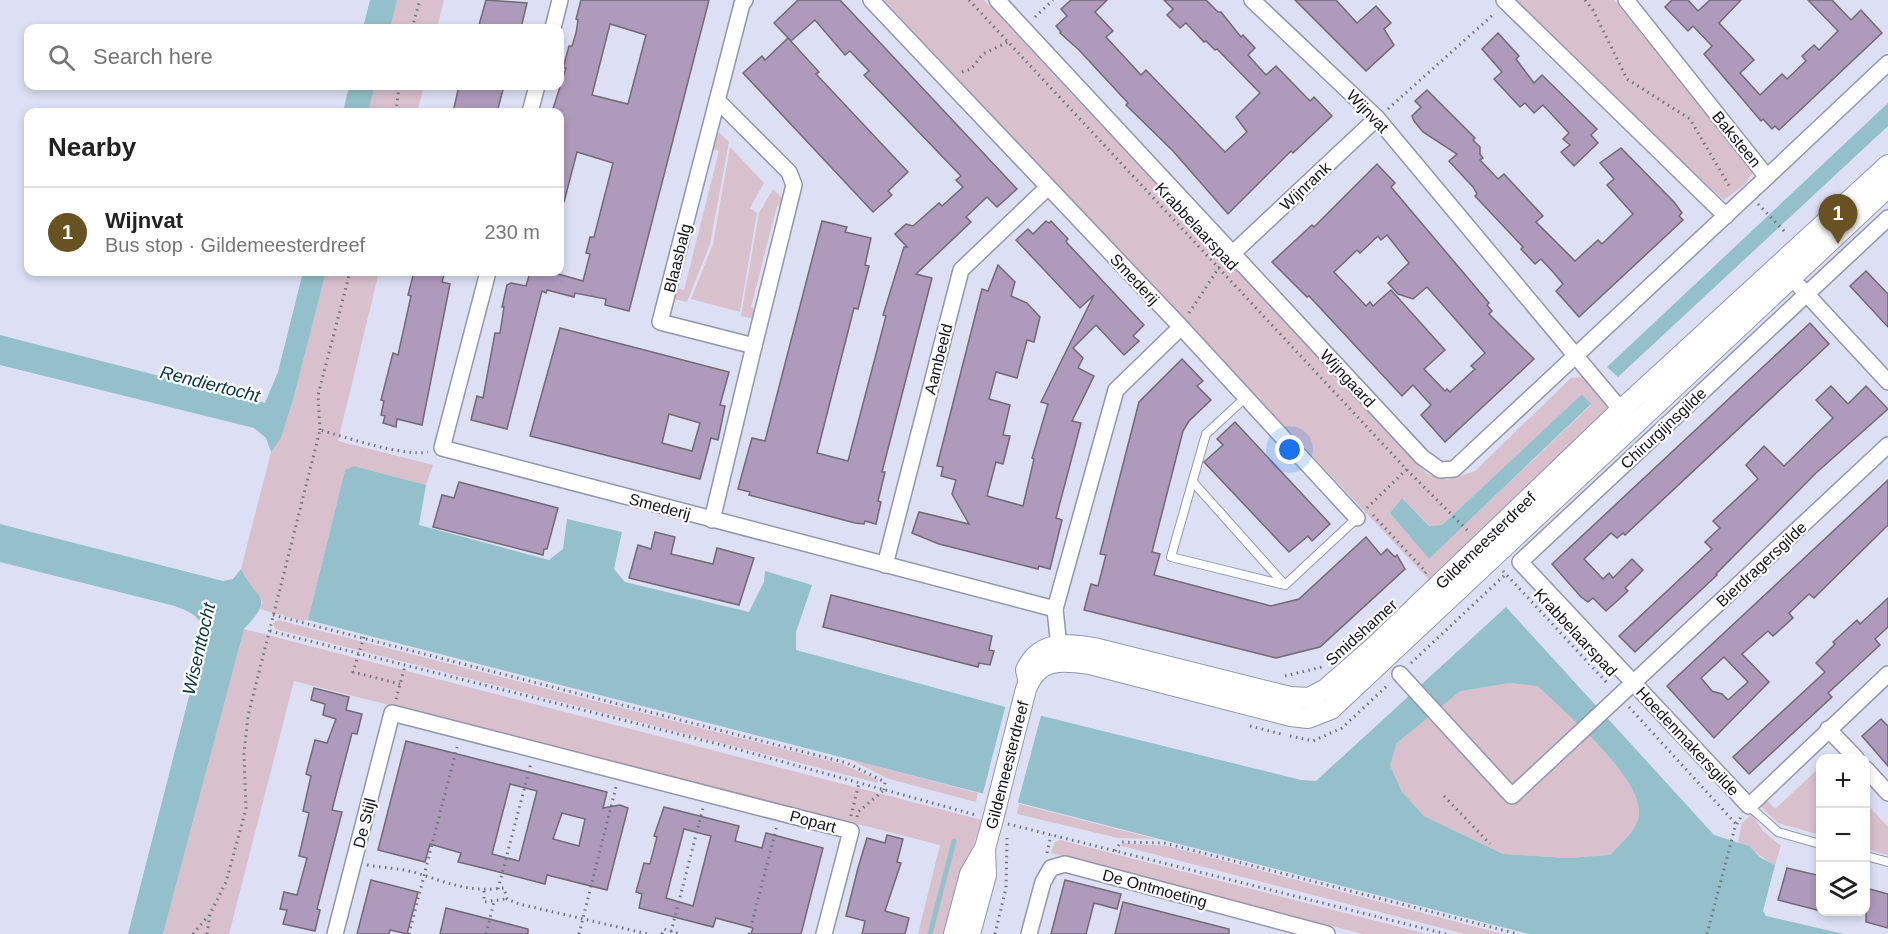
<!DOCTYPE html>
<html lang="en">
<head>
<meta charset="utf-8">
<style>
  body { margin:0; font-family:Helvetica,sans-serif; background:#f2f2f2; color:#222 }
  .controls { position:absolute; right:18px; bottom:18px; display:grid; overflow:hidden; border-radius:12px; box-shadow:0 3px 9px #0003 }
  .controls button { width:54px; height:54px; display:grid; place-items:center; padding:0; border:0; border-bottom:2px solid #e0e0e0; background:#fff; color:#222; font:30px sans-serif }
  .you { position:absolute; left:1290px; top:450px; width:21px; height:21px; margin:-15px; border:4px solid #fff; border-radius:50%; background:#1a73e8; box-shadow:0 0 0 9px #1a73e833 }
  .badge { display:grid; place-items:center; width:39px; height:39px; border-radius:50%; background:#695222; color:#fff; font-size:20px; font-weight:700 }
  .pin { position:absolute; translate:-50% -50px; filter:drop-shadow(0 2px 3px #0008) }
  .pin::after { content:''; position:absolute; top:32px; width:21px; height:18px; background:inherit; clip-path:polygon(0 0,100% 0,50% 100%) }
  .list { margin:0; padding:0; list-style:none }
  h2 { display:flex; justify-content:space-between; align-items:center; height:78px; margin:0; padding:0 24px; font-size:26px }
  h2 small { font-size:20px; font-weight:400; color:#767676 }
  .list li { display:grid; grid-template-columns:39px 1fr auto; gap:18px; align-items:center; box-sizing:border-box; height:90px; padding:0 24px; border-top:2px solid #e0e0e0 }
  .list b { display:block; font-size:22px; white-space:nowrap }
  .list p { margin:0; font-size:20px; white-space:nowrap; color:#767676 }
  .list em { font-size:20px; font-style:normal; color:#767676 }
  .icon { flex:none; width:33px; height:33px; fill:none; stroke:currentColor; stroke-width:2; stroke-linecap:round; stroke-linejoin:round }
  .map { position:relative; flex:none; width:1888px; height:934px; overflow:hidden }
  .search { position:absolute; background:#fff; box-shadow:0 3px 9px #0003; left:24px; top:24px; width:540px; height:66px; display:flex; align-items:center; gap:15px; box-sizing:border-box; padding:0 21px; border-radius:12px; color:#767676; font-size:22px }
  .panel { position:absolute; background:#fff; box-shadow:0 3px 9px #0003; left:24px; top:108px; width:540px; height:168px; border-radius:12px }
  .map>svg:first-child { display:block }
</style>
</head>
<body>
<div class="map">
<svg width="1888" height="934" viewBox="0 0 1888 934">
  <rect width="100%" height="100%" fill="#dde0f4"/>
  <g fill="#d8c0cd" fill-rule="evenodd">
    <polygon points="397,0 444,0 437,28 390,28"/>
    <path d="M884 0H984L1427 474 1447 480 1475 471 1571 378 1582 377 1608 409 1602 424 1431 582ZM1582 394 1591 405 1429 559 1390 513 1402 498 1430 526 1442 525Z"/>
    <polygon points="1505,0 1614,0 1754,171 1745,184 1724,200"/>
    <polygon points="375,86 424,86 417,112 368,112"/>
    <polygon points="719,132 729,142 710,244 687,302 674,299 677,288 684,290 719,151 713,149"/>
    <polygon points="730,147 764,183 750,208 757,213 740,312 691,299 713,244"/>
    <polygon points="773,189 785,201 784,207 777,206 751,307 757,309 755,319 741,316 759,213"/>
    <polygon points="326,272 379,272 338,441 433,465 426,485 354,466 345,470 308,620 302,621 260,609 263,602 249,586 241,569 271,452 281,438 293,400"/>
    <polygon points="278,620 842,764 878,780 878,783 275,629 273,623"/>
    <polygon points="244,629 982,820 962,878 948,934 918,934 940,845 294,681 229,934 163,934"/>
    <path d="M1509 683 1538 685C1563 711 1642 777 1639 814 1638 830 1620 844 1610 855L1568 858 1503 854 1424 816 1402 792 1390 765 1397 743 1460 690Z"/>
    <polygon points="849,759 978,793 976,802 889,779"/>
    <polygon points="1820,767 1820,835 1778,823 1759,805 1766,799 1775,809"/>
    <polygon points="1866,803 1888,827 1888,855 1866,849"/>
    <polygon points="1019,804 1156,839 1118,838 1017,814"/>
    <path d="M1752 814 1763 831 1781 846 1775 865C1761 858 1752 847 1738 842L1742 823Z"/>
    <polygon points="1060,840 1427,934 1363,934 1051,853 1055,842"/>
    <polygon points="1122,843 1167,846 1503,934 1465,934 1122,846"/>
  </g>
  <g fill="#93c0ca" fill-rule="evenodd">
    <polygon points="370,0 397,0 390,28 363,28"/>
    <polygon points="349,86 375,86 368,112 343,112"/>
    <polygon points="1888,103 1888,126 1618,377 1607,367"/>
    <polygon points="303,272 326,272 293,400 281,438 271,452 266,438 254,428 0,365 0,335 265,403 278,372"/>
    <polygon points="1582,394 1591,404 1429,559 1390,513 1402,498 1429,526 1442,525"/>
    <path d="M354 466 426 485 419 525 549 560 563 549 567 519 622 532 614 569 625 582 749 612 764 582 765 571 812 585 796 632V650L1002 706 1301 780 1316 781 1506 607 1714 835 1749 846 1761 858 1775 865 1763 911 1766 916 1844 934H1529L308 620 345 470ZM1509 683 1538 686C1563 711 1642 777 1639 814 1638 830 1620 844 1610 855L1568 858 1503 854 1424 816 1402 792 1390 765 1397 743 1460 691Z"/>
    <path d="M0 524 223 581 233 579 241 569C257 602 276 595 244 629L163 934H128L204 638C202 616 194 614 175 606L0 562Z"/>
  </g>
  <polygon fill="#dde0f4" points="1006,704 1042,712 1017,806 982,797"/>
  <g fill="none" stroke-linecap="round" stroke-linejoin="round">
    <polyline stroke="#93c0ca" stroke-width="5" points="930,934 954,841"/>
  </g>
  <g fill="#ae9bbb" stroke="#716878" stroke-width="1.5" fill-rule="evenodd">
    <polygon points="486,0 527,3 521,28 490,28 479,25"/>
    <path d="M581 0H709L629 311 605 305 606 299 575 293 574 297 547 290 546 293 542 291 507 429 471 420 477 396 483 398 495 333H500L504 307H502L507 285 511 283 526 286 530 272H551L583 281 590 254 586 253 590 237H594L613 163 577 152 564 202H560V112H552L566 68H563L569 46H572L576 33 578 20 576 19ZM610 24 646 35 628 104 592 95Z"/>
    <polygon points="798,0 840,0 1017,189 997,207 987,197 966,217 971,222 916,274 932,278 882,472 885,472 878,501 881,502 876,524 865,521 864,524 855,523 749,495 750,492 738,489 742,474 752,438 765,441 822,221 847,227 845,232 871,238 865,265 869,266 858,309 854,308 817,453 848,461 886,316 883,315 904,247 907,247 895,234 906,224 913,226 939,203 942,206 963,187 956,180 961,176 864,75 869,71 850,51 845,55 815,20 791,41 774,23"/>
    <polygon points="1071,0 1107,0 1095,12 1113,31 1106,37 1141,75 1146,70 1225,152 1247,132 1236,117 1260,93 1217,49 1215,50 1206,41 1204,42 1186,23 1180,28 1167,15 1173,9 1164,0 1206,0 1218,12 1221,12 1241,37 1243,35 1255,48 1248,55 1266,75 1276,66 1310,101 1314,97 1332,116 1293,153 1291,151 1228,214 1173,151 1126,105 1128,103 1079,50 1060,33 1061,32 1056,26 1067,16 1061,9"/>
    <polygon points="1295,0 1336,0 1357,23 1376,6 1391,23 1384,29 1394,45 1366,71"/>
    <polygon points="1672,0 1688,0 1698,11 1710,0 1741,0 1719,23 1754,60 1740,73 1760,95 1782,74 1787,79 1806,61 1802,56 1814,45 1819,50 1838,31 1808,0 1832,0 1851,20 1861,10 1882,33 1779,130 1775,126 1772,129 1763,119 1761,121 1704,54 1712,46 1693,26 1688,31 1665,7"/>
    <polygon points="1498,33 1519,56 1516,59 1534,83 1542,75 1597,129 1591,135 1598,143 1574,166 1561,152 1570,145 1563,139 1569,133 1543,105 1534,113 1525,103 1520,107 1494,79 1502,72 1482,49"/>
    <polygon points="788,38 819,72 816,74 908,172 888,191 892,195 873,212 743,73 762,56 765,60"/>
    <polygon points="459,86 504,86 497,112 453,112"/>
    <polygon points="1427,90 1475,138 1473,140 1480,147 1480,154 1483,158 1480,160 1498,179 1504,174 1543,216 1536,222 1575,261 1598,240 1602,244 1633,214 1607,185 1614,179 1600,163 1621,148 1674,202 1682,213 1679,216 1683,220 1579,317 1556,291 1563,284 1554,273 1541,259 1535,264 1521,249 1523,247 1475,196 1477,194 1473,187 1449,161 1457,154 1423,132 1414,121 1412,116 1421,107 1415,101"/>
    <path d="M1377 164 1395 183 1391 187 1489 303 1487 305 1492 311 1489 314 1534 359 1445 442 1421 415 1431 405 1413 385 1402 396 1309 296 1307 297 1272 262 1312 225 1314 227ZM1387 235 1409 263 1388 283 1398 294 1413 299 1427 287 1485 353 1471 366 1475 369 1450 392 1447 389 1445 391 1424 369 1445 350 1391 290 1373 306 1370 302 1366 306 1334 272 1357 250 1360 253 1378 236 1381 240Z"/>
    <polygon points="1046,221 1049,223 1051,221 1068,239 1066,241 1068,244 1144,325 1133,336 1139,341 1124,355 1096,325 1073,348 1083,358 1078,368 1094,376 1072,421 1081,423 1056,518 1062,520 1050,569 1039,566 1038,569 939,544 912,533 919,512 969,524 952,494 956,480 941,476 943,467 937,466 982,289 988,291 998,265 1015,282 1011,296 1027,303 1040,317 1034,342 1027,340 1017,378 996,372 989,399 1010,405 1003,435 1010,436 1003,464 996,462 987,496 1023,506 1034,459 1032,458 1048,404 1041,402 1094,295 1080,308 1016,240 1028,229 1033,234"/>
    <polygon points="1866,271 1888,294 1888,327 1850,286"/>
    <polygon points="414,272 444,275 442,282 450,284 422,425 397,419 396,427 383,423 385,416 381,415 384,401 381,400 393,353 398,355 411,296 408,295"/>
    <polygon points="1810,323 1829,344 1625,535 1623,533 1617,538 1611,533 1584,559 1603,579 1609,573 1613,578 1632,559 1643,570 1625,588 1628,591 1606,611 1593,598 1588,602 1581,597 1552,564"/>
    <path d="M560 328 729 372 720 405 725 406 718 440 711 438 700 479 530 436ZM669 414 700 423 692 451 662 443Z"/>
    <polygon points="1182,359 1203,381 1197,386 1211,400 1189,421 1183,431 1152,552 1160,554 1154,575 1271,606 1299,599 1366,537 1381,555 1387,549 1395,557 1397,555 1405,569 1320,647 1276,658 1084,610 1091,584 1098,586 1106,555 1100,554 1139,402"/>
    <polygon points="1831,386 1848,404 1866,386 1888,409 1816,473 1716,574 1717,575 1635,652 1619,636 1712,549 1705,542 1720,528 1713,521 1758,479 1746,465 1764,446 1784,466 1833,418 1816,400"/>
    <polygon points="1235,422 1330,524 1312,541 1308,536 1289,552 1204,462 1223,445 1217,439"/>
    <path d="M1888 480V525L1814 598 1809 594 1789 613 1793 618 1773 636 1768 631 1742 654 1769 682 1714 738 1667 686ZM1724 657 1748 682 1728 700 1722 694 1712 691 1701 678Z"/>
    <polygon points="459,482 558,508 547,549 544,549 543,555 433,527 442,495 454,498"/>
    <polygon points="655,532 675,537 671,554 713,564 717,548 754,558 739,605 629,578 638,545 651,549"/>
    <polygon points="831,595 992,636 989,650 994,651 990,665 979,663 978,667 823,627"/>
    <polygon points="1888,598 1888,627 1875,639 1880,645 1828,693 1832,697 1749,774 1733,757 1825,672 1816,663 1835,644 1833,642 1857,620 1860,624"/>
    <polygon points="314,688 349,697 346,710 362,714 357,734 352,733 332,810 342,812 317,909 320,910 315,931 283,924 287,910 280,909 284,892 297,895 307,858 299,856 309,813 303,811 311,776 306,774 315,740 327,743 336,719 323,715 325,704 311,700"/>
    <polygon points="1881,719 1888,726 1888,766 1862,736"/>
    <path d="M406 741 607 792 603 808 620 805 628 808 607 890 547 875 545 884 491 870 458 862 461 853 430 844 425 862 378 850ZM510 784 537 791 519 861 492 854ZM562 813 585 819 579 846 553 839Z"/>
    <path d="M664 807 739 826 735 841 762 848 766 833 823 848 801 934H751L753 928 716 918 713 927 639 908 642 894 636 892 644 863 650 864 657 837 654 836ZM684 829 711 836 693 906 666 898Z"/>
    <polygon points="887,835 903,839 897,862 901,863 885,911 909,918 905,934 862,934 865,921 846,916 858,868 867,838 885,843"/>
    <polygon points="1787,868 1821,876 1821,911 1778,900"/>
    <polygon points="371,880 418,892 407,934 390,930 389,934 357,934"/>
    <polygon points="1065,880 1121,894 1117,909 1094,903 1086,934 1051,934"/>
    <polygon points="1866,888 1888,894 1888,928 1866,922"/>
    <polygon points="1123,902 1229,929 1229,934 1115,934"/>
    <polygon points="446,908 528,929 528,934 440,934"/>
  </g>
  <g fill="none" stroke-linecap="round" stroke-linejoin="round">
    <defs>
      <g id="lane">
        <polyline points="1245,398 1206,434 1171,557 1285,585 1357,518"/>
        <polyline points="1193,482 1284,584"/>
        <polyline points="1749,806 1778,832 1820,844"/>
        <polyline points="1866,856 1888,862"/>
      </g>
      <g id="street">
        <polyline points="871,0 1181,327 1116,390 1055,609 1060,657"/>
        <polyline points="997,0 1422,457 1440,470 1454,469 1767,177"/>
        <polyline points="1252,0 1377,118 1626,416"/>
        <polyline points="1504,0 1726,216"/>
        <polyline points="1626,0 1767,177 1888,63"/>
        <polyline points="553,28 560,0"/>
        <polyline points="717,100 789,172 794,185 754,346 660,322 742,4 745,0"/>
        <polyline points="530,112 537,86"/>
        <polyline points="1888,218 1520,562 1749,806 1888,674"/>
        <polyline points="1232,254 1377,118"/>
        <polyline points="488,272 442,448 1055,609"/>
        <polyline points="1800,287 1888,382"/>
        <polyline points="1181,327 1357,518"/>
        <polyline points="712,520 754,346"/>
        <polyline points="885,565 961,270 1048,187"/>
        <polyline points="1400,674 1512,796 1888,445"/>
        <polyline points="1828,729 1856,758"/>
        <polyline points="1866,769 1888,793"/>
        <polyline points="335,934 392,713 851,831 824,934"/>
        <polyline points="1029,934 1043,882 1051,868 1065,864 1327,934"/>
      </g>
      <g id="secondary">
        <path id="s1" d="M1029 682 1026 670C1039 641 1067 643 1094 648L1290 697 1309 698 1326 689 1374 647 1621 410 1888 165"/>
        <path id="s2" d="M954 934 970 874 985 848 993 819 1026 689C1038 657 1062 660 1090 664L1291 716 1308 718 1331 709 1888 187"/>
        <polyline points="970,934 986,875 985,848"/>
      </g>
    </defs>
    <use href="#lane" stroke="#9396a8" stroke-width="10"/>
    <use href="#street" stroke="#9396a8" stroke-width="18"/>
    <use href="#secondary" stroke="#9396a8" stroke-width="22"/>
    <g stroke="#717380" stroke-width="3" stroke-dasharray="1.5 4.5" stroke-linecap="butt">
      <polyline points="969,0 1407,470 1469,532"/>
      <polyline points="1585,0 1593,10 1627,79 1690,119 1731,189"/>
      <polyline points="1035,17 1053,0"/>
      <polyline points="412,28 420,0"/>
      <polyline points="962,72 971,69 983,54 1010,41"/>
      <polyline points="1388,109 1495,13"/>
      <polyline points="396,112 399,86"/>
      <polyline points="1758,204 1787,234"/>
      <polyline points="1189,313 1220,266"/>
      <polyline points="320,430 318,395 350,272"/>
      <polyline points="1367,508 1407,469"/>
      <polyline points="1373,515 1426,572 1425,573"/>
      <polyline points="1503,571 1609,685"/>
      <polyline points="273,615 847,763 885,782 884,790"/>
      <polyline points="270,631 722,745 976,815"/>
      <polyline points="364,637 353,672 400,684"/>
      <polyline points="1349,642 1371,622"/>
      <polyline points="1411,663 1507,573"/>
      <polyline points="1285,676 1322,667"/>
      <polyline points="396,699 405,666"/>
      <polyline points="1629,707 1736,824"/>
      <polyline points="1250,726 1281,734"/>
      <polyline points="1290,736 1313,741 1342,728 1389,684"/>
      <polyline points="1444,796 1490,844"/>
      <polyline points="851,816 859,783"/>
      <polyline points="857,817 858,812 884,790"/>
      <polyline points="1008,824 1446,934"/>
      <polyline points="1115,851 1121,842 1164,843 1518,934"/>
      <polyline points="1047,853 1051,835"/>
      <path d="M367 865C383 868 398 868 413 872 447 882 467 893 504 888L507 899 519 904 648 934"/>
      <polyline points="498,889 531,763"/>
      <polyline points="484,891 484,902 506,899"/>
      <polyline points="671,932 703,808"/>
      <polyline points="193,934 209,915"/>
      <path d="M207 934 210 914 226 882 246 809 244 754 248 716 320 430C345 437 404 457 428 452"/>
      <polyline points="409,934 457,747"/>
      <polyline points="486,934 494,902"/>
      <polyline points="579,934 616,787"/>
      <polyline points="662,934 664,929 680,934"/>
      <polyline points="749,934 777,826"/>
      <polyline points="995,934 1006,888 1007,838"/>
      <polyline points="1707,934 1735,827 1741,817"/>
    </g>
    <use href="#lane" stroke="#fff" stroke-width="8"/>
    <use href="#street" stroke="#fff" stroke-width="15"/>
    <use href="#secondary" stroke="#fff" stroke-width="20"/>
  </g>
  <g text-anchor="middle" stroke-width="4.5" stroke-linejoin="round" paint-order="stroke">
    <g font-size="16" fill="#14151b" stroke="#fff">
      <text transform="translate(1368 111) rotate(46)" y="6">Wijnvat</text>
      <text transform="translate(1737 139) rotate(51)" y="6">Baksteen</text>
      <text transform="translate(1305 186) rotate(-43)" y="6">Wijnrank</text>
      <text transform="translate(1197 226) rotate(47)" y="6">Krabbelaarspad</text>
      <text transform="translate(677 258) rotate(-76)" y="6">Blaasbalg</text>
      <text transform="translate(1135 279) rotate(47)" y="6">Smederij</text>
      <text transform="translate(938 359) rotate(-76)" y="6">Aambeeld</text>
      <text transform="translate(1348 378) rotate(47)" y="6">Wijngaard</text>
      <text transform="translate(1663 428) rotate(-43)" y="6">Chirurgijnsgilde</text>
      <text transform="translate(660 506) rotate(15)" y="6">Smederij</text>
      <text dy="6" stroke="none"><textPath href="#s1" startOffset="549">Gildemeesterdreef</textPath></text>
      <text transform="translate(1761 564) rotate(-43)" y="6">Bierdragersgilde</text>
      <text transform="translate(1361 632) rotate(-42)" y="6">Smidshamer</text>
      <text transform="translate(1576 632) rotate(47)" y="6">Krabbelaarspad</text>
      <text transform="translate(1688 741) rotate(47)" y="6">Hoedenmakersgilde</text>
      <text dy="6" stroke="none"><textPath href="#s2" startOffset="178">Gildemeesterdreef</textPath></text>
      <text transform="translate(813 821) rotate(15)" y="6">Popart</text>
      <text transform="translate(364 823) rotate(-76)" y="6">De Stijl</text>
      <text transform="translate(1155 888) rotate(15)" y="6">De Ontmoeting</text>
    </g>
    <g font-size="18" font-style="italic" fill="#08343c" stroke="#fff">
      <text transform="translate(210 384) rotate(14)" y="6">Rendiertocht</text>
      <text transform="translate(199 649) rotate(-77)" y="6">Wisenttocht</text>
    </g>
  </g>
</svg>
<div class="controls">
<button>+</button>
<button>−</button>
<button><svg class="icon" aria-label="layers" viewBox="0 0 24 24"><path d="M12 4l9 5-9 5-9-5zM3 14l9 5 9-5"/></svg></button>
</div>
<div class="you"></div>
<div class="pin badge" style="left:1838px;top:244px">1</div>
<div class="search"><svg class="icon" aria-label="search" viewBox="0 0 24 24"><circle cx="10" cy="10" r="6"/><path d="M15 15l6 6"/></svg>Search here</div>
<section class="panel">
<h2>Nearby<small></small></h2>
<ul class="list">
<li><span class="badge">1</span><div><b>Wijnvat</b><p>Bus stop · Gildemeesterdreef</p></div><em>230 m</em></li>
</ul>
</section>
</div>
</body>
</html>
